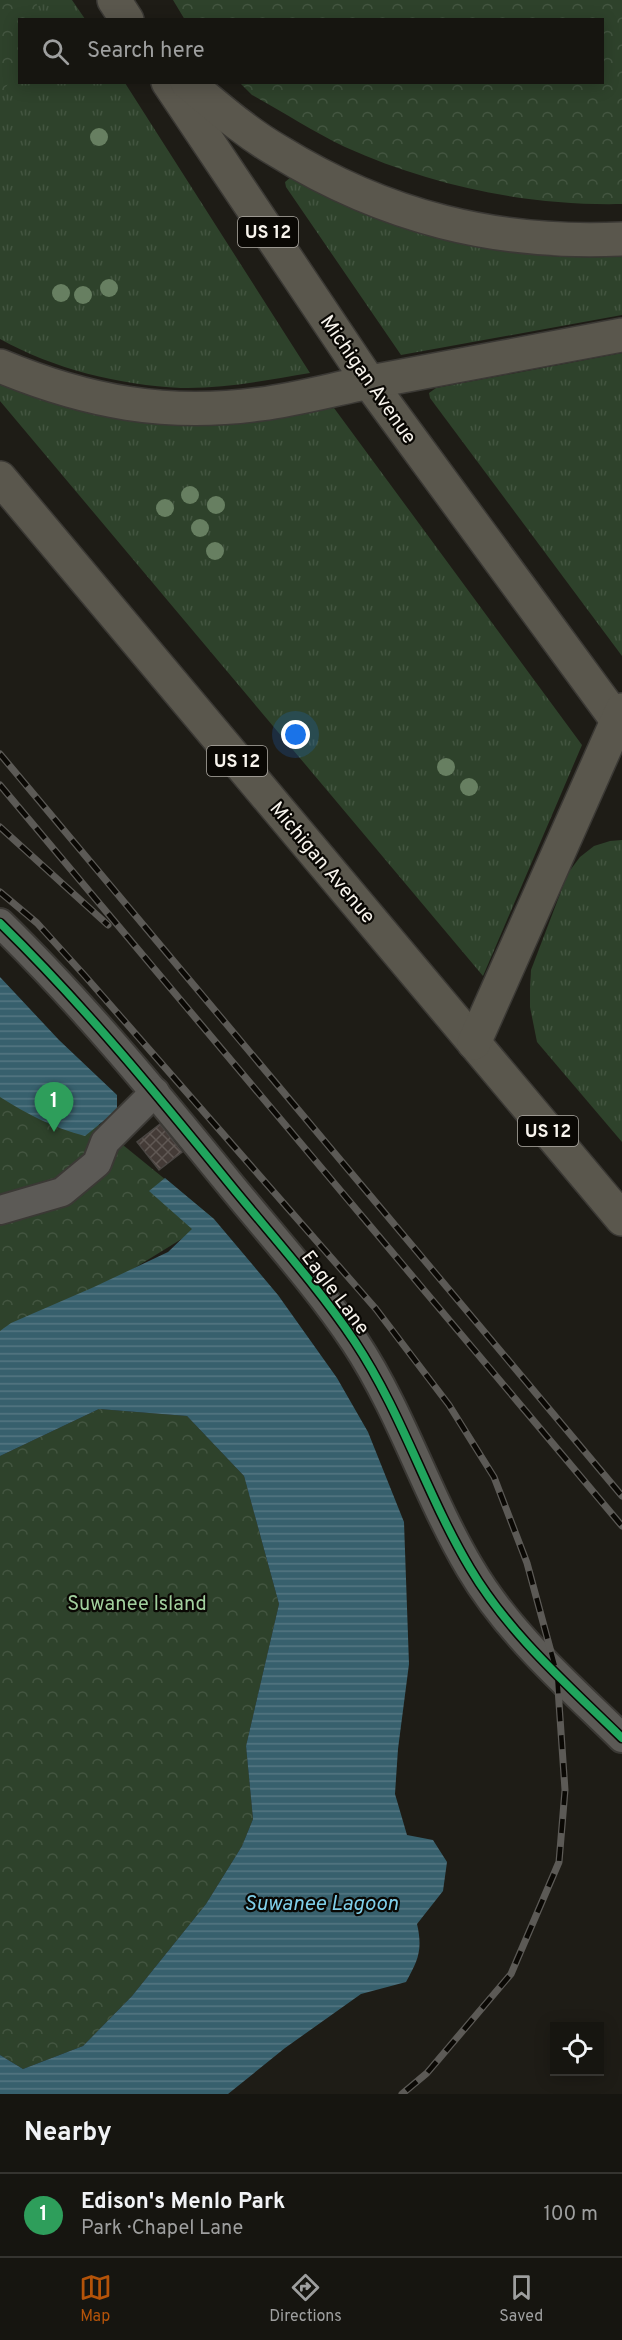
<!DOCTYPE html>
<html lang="en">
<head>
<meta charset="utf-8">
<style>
  body { margin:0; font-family:Overpass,sans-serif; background:#23221e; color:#f1f3f6 }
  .controls { position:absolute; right:18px; bottom:18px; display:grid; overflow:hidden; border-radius:0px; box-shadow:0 3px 15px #0003 }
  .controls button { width:54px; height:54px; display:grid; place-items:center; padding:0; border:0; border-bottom:2px solid #353430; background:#161510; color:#f1f3f6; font:30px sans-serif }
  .you { position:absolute; left:296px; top:735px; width:21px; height:21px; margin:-15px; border:4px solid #fff; border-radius:50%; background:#1a73e8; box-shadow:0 0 0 9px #1a73e833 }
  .badge { display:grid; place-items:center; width:39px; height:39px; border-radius:50%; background:#b45309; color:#fff; font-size:20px; font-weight:700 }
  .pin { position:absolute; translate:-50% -50px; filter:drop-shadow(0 2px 3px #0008) }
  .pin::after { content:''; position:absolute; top:32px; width:21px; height:18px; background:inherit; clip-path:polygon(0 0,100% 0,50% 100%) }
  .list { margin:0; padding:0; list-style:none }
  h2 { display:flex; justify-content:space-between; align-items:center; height:78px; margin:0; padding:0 24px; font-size:26px }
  h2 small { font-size:20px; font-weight:400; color:#9e9f9f }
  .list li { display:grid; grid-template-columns:39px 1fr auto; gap:18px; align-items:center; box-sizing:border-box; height:84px; padding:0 24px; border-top:2px solid #353430 }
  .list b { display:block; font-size:22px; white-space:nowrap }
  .list p { margin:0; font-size:20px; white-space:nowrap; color:#9e9f9f }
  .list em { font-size:20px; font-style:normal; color:#9e9f9f }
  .icon { flex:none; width:33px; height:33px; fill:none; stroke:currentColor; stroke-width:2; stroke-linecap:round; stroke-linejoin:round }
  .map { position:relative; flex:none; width:622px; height:2094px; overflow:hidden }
  .search { position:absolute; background:#161510; box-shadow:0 3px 15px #0003; left:18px; right:18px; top:18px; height:66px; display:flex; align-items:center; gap:15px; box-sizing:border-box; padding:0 21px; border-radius:0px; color:#9e9f9f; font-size:22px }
  .sheet { height:162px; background:#161510 }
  nav { display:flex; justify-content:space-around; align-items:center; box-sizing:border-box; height:84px; border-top:2px solid #353430; background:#161510; font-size:16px; color:#9e9f9f }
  nav a { display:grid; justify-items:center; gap:3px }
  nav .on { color:#b45309 }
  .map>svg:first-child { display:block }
</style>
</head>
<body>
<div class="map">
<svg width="622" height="2094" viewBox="0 0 622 2094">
  <defs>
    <pattern id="grass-tufts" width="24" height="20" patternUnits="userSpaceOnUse" patternTransform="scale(1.5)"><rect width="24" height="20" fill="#2e422b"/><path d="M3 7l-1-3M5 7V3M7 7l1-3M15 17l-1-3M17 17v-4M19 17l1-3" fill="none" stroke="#435540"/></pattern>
    <pattern id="forest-crowns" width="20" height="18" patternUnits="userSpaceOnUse" patternTransform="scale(1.5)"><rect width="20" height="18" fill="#2e422b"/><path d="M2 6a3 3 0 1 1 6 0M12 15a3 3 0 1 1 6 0" fill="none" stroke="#435540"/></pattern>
    <pattern id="water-rules" width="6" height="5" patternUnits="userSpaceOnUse" patternTransform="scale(1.5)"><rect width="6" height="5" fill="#37606d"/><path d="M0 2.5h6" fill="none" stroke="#557782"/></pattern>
    <pattern id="building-cross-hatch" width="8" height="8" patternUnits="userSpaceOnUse" patternTransform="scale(1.5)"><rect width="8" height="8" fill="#443b37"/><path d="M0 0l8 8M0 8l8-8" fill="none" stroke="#605854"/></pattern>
  </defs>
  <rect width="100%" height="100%" fill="#1e1c16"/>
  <g fill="url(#grass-tufts)">
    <path d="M0 0H72L85 19 20 20V82L125 83 310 373C268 380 224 389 181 388 119 385 54 369 0 339Z"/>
    <path d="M291 177C330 194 369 214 409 229 468 251 560 261 622 256V315L401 355 286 187 285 182Z"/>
    <polygon points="622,353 622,656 430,398 429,393 436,388"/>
    <polygon points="0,383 22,393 67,408 122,420 223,425 334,408 582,745 483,976 0,401"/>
    <polygon points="622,840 622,1142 537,1042 530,1007 530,989 531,970 568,873 580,857 594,846 610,841"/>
  </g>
  <g fill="url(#forest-crowns)">
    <polygon points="0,0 36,0 39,19 20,20 19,69 0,95"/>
    <path d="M173 0H622V204C527 206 432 186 345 147 313 132 283 112 252 95L240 83 602 82V20H185Z"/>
    <polygon points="0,1045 214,1219 0,1351"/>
    <polygon points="99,1409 187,1416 244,1476 279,1604 246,1746 253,1819 242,1846 206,1904 132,1996 83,2046 23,2069 0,2055 0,1456"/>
  </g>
  <g fill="url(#water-rules)">
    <path d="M0 977 59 1040 117 1095V1110L85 1136C54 1128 27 1114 0 1097Z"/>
    <path d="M165 1178 214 1219 278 1295 337 1378 368 1432 404 1522 409 1664 398 1749 395 1794 407 1835 433 1840 447 1862 443 1891 417 1924C423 1950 418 1960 406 1982L361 1994 285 2048 228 2094H0V2055L23 2069 83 2046 132 1996 206 1904 242 1846 253 1819 246 1746 279 1604 244 1476 187 1416 99 1409 0 1456V1331L11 1323 94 1287 168 1252 192 1229 149 1191Z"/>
  </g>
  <polygon fill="url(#building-cross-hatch)" stroke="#494542" stroke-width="1.5" points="160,1124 182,1152 159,1170 137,1142"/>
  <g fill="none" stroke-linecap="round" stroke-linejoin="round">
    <defs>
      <g id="minor">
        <path d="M0 923C84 1005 159 1097 233 1188 274 1238 319 1288 355 1342 402 1413 427 1496 470 1568 509 1634 568 1685 622 1738"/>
        <polyline points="0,1210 62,1192 97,1163 105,1142 155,1092"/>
      </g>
      <g id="primary">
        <polyline points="114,0 127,20"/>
        <polyline points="168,82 369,382 622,727"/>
        <path d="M187 82C216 106 245 132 278 151 385 217 497 245 622 239"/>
        <path d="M0 366C87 402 167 417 261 404 301 399 341 387 381 380 461 365 542 350 622 335"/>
        <polyline points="0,478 622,1219"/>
        <polyline points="474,1043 622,710"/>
      </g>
    </defs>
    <use href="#minor" stroke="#3b3935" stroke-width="32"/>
    <use href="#primary" stroke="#3b3935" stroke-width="36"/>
    <use href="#minor" stroke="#5c5a56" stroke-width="28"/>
    <use href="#primary" stroke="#5a574d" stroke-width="33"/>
    <defs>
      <g id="rail">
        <polyline points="0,754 622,1496"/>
        <polyline points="0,785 622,1526"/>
        <polyline points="0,827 108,925"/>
        <polyline points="0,892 37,923 85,976 376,1309 449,1405 494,1477 527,1563 557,1674 565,1790 559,1862 511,1974 427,2073 402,2094"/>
      </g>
    </defs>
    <use href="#rail" stroke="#5c5a56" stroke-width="7"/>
    <use href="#rail" stroke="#0a0804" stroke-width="4.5" stroke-dasharray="14" stroke-linecap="butt"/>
    <defs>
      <path id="cycleway" d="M0 923C84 1005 159 1097 233 1188 274 1238 319 1288 355 1342 402 1413 427 1496 470 1568 509 1634 568 1685 622 1738"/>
    </defs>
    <use href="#cycleway" stroke="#0a0804" stroke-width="11"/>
    <use href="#cycleway" stroke="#20a55d" stroke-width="8"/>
  </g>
  <g fill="#677f61">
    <circle cx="99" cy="137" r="9"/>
    <circle cx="109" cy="288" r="9"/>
    <circle cx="61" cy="293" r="9"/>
    <circle cx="83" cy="295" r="9"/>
    <circle cx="190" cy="495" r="9"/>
    <circle cx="216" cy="505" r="9"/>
    <circle cx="165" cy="508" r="9"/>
    <circle cx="200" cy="528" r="9"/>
    <circle cx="215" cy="551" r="9"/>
    <circle cx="446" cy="767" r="9"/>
    <circle cx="469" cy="787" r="9"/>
  </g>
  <g text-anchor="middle" stroke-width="4.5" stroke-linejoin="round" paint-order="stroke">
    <g fill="#0a0804" stroke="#b1ada7" stroke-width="1.5">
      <rect x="238" y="217" width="60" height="30" rx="4.5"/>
      <rect x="207" y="746" width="60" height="30" rx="4.5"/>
      <rect x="518" y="1116" width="60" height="30" rx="4.5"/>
    </g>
    <g font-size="18" font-weight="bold" fill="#f8f4ed">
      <text x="268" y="238">US 12</text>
      <text x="237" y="767">US 12</text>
      <text x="548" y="1137">US 12</text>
    </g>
    <g font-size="20" fill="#f8f4ed" stroke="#0a0804">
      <text transform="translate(369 379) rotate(55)" y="7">Michigan Avenue</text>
      <text transform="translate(323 862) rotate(50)" y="7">Michigan Avenue</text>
      <text transform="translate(336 1292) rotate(53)" y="7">Eagle Lane</text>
    </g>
    <g font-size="20" fill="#a2d09e" stroke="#0a0804">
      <text x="137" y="1610">Suwanee Island</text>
    </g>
    <g font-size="21" font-style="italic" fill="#7fcee8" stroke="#0a0804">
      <text x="321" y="1910">Suwanee Lagoon</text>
    </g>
  </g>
</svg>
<div class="controls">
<button><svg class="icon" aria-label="locate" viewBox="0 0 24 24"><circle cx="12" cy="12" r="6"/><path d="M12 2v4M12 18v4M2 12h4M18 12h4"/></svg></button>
</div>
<div class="you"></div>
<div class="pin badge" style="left:54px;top:1132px;background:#2e9e5b">1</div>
<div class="search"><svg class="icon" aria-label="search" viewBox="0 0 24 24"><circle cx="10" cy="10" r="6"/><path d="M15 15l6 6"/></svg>Search here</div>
</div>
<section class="sheet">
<h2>Nearby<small></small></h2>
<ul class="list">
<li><span class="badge" style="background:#2e9e5b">1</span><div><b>Edison's Menlo Park</b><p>Park · Chapel Lane</p></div><em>100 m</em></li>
</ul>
</section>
<nav>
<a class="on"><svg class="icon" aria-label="map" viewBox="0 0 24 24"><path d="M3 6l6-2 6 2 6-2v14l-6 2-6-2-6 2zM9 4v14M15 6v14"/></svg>Map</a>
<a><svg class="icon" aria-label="directions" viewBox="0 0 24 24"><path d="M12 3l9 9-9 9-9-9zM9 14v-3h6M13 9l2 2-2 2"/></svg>Directions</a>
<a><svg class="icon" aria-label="saved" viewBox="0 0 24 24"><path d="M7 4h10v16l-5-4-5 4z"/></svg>Saved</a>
</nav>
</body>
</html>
